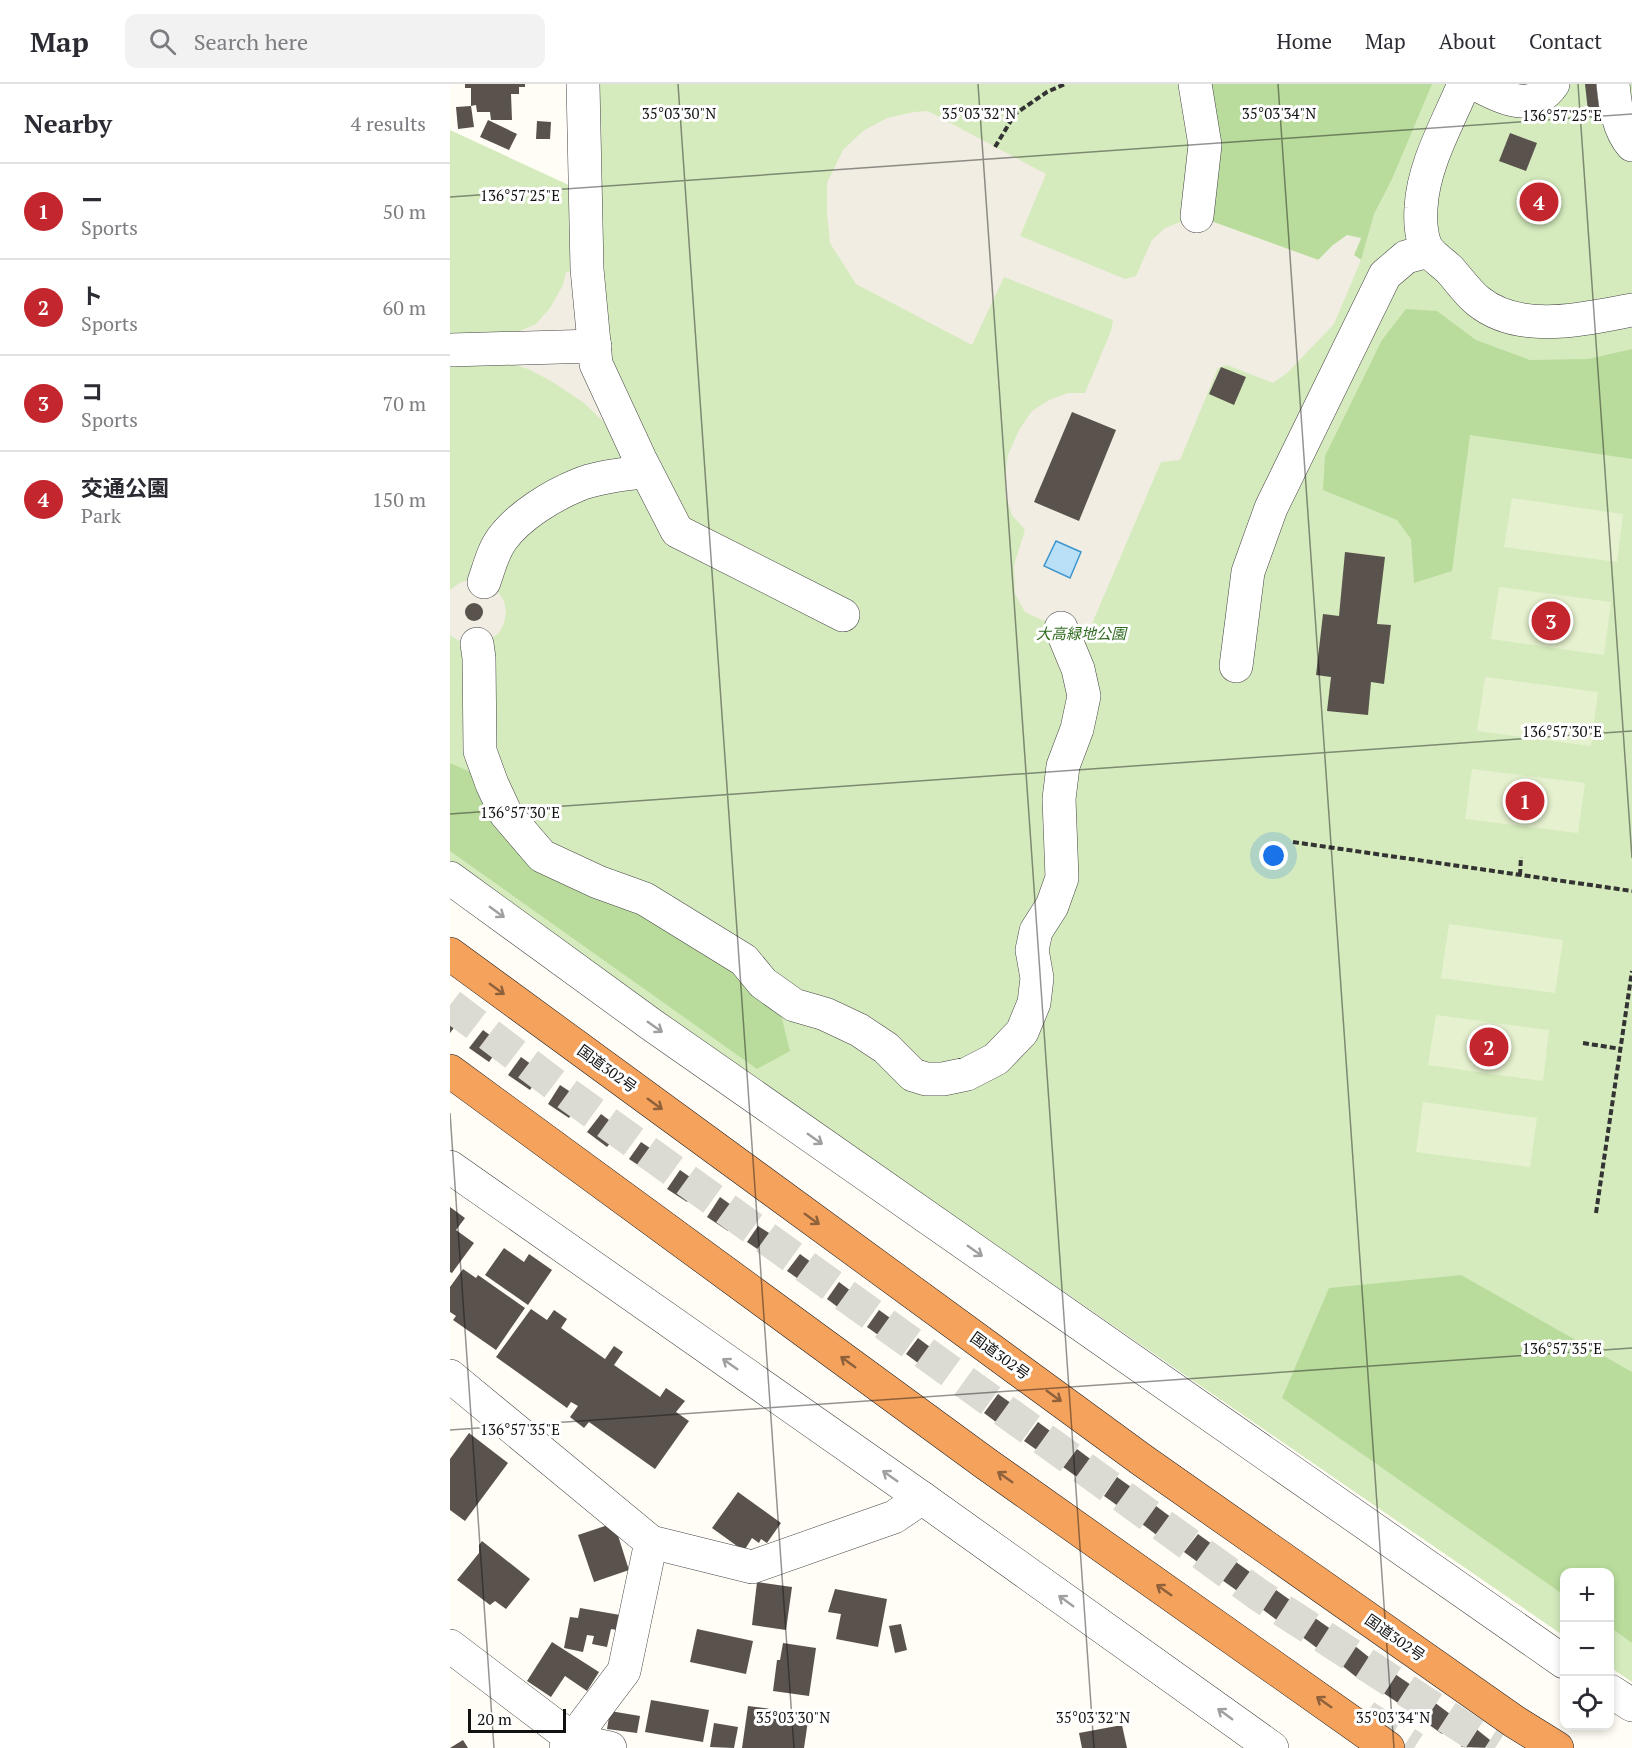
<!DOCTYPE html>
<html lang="en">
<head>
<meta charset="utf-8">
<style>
  body { margin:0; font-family:"PT Serif","Noto Sans JP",serif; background:#f2f2f3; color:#2b2b33 }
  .controls { position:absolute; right:18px; bottom:18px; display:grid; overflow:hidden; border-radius:12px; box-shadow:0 3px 9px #0003 }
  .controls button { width:54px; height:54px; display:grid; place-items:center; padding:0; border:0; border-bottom:2px solid #e1e1e2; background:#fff; color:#2b2b33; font:30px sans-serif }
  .scale { position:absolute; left:18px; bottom:15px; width:98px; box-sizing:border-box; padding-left:6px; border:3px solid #111; border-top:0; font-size:16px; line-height:21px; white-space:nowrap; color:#111; -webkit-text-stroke:4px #fff; paint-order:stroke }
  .you { position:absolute; left:824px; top:772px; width:21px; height:21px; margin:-15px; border:4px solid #fff; border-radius:50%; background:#1a73e8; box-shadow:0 0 0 9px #1a73e833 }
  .badge { display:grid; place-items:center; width:39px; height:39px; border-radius:50%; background:#c4262e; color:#fff; font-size:20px; font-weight:700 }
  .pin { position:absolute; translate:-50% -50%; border:3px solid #fff; box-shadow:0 2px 6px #0006 }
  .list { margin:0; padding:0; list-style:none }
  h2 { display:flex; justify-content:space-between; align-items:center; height:78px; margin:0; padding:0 24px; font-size:26px }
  h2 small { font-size:20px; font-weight:400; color:#7c7c81 }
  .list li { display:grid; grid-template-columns:39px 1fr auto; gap:18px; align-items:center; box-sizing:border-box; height:96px; padding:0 24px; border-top:2px solid #e1e1e2 }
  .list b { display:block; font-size:22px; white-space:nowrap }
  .list p { margin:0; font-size:20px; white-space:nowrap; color:#7c7c81 }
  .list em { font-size:20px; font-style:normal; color:#7c7c81 }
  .icon { flex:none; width:33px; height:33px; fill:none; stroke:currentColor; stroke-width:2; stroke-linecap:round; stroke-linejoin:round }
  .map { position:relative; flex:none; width:1182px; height:1664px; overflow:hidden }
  header { display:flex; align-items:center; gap:36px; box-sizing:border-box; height:84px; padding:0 30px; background:#fff; border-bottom:2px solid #e1e1e2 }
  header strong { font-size:28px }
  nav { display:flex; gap:33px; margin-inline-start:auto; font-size:21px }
  .search { width:420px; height:54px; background:#f2f2f3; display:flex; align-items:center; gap:15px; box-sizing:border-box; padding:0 21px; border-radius:12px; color:#7c7c81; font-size:22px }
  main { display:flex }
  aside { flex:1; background:#fff }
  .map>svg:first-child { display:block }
</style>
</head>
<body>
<header>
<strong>Map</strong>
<div class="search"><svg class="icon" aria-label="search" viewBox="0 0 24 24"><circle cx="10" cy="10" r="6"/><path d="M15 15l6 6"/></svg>Search here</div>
<nav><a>Home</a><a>Map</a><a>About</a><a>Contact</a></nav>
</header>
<main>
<aside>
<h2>Nearby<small>4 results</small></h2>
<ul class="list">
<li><span class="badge">1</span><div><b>ー</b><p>Sports</p></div><em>50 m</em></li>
<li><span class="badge">2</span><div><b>ト</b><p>Sports</p></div><em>60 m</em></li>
<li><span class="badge">3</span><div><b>コ</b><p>Sports</p></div><em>70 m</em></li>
<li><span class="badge">4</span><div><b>交通公園</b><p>Park</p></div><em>150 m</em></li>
</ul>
</aside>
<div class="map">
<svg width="1182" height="1664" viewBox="0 0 1182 1664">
  <rect width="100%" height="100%" fill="#fffdf5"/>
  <polygon fill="#d5ebbd" points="119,0 1182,0 1182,1598 1160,1583 1160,1488 1114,1488 1114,1552 0,785 0,46 123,103"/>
  <g fill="#b9dc9c">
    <polygon points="745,0 982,0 942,95 924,130 911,176 904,171 911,155 883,161 869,176 747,132"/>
    <polygon points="956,225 987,227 1026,256 1080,276 1138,275 1182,265 1182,375 1020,351 1002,487 964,499 961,455 947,436 873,406 875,372 932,256"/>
    <polygon points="0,679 27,691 42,721 188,823 282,878 329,923 340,967 307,985 0,767"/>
    <polygon points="1011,1191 1182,1288 1182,1559 1160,1543 1160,1488 1114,1488 1114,1511 832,1314 879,1204"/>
  </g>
  <g fill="#e6f2cf">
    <polygon points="1062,414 1173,430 1167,478 1054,463"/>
    <polygon points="1049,503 1161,518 1154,571 1041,555"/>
    <polygon points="1035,593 1148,608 1141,662 1027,647"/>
    <polygon points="1022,685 1135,699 1128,749 1015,735"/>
    <polygon points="999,840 1113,856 1105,909 991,894"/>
    <polygon points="986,931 1099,946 1093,997 978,981"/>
    <polygon points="973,1018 1087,1034 1080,1083 966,1068"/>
  </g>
  <g fill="#f1ede2">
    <polygon points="478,27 596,90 570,152 675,195 686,192 702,156 715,144 747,132 868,176 883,161 897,151 911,154 904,171 911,176 884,240 837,289 823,299 777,281 768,284 730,376 711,378 635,556 575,528 565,510 564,481 575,446 562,431 556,413 555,390 558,371 569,346 582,327 599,316 618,309 635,309 661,247 663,236 554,193 522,261 406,200 380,159 377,130 377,99 393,66 413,47 437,34 464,28"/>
    <polygon points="145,184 158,263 171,303 164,348 134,319 101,297 78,285 55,278 52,252 70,247 86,240 100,224 113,201 116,188"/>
    <polygon points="21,496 40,501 48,508 54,517 56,528 54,539 49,549 40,556 19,560 9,557 0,551 0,506 11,498"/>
  </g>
  <polygon fill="#b9e0f7" stroke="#3f96cf" stroke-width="1.5" points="606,457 631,468 620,494 594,482"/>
  <g fill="#5a524d">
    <polygon points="15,0 75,0 75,3 69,3 69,10 61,10 62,36 41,36 40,28 27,28 26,21 21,22 21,4 15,4"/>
    <polygon points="1135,0 1146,0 1149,25 1138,27"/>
    <polygon points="21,22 24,43 8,45 6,23"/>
    <polygon points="38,36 67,50 59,66 30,53"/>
    <polygon points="87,37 101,38 100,55 86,55"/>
    <polygon points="1060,49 1087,59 1076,87 1049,77"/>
    <polygon points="771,283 796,293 784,321 759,310"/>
    <polygon points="622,328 666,346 629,437 584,418"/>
    <polygon points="895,468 935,473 927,540 941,541 934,600 921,598 918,631 877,627 881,593 866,591 873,530 889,532"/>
    <circle cx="24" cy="528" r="9"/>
    <polygon points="0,923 13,932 0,949"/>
    <polygon points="33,946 52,960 39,978 19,964"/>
    <polygon points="71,973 92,988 80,1006 58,991"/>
    <polygon points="110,1001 131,1015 119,1034 98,1020"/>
    <polygon points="151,1030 171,1045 157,1063 137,1048"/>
    <polygon points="191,1058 212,1072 200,1089 179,1075"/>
    <polygon points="230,1086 250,1100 237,1118 217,1105"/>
    <polygon points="270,1113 291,1128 278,1147 257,1133"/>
    <polygon points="0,1123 15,1134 6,1146 24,1159 2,1189 0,1188"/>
    <polygon points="308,1142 330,1156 319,1173 297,1158"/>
    <polygon points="54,1164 74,1178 79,1170 102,1186 78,1221 35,1191"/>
    <polygon points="350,1170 369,1184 357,1201 337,1187"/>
    <polygon points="13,1185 26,1194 28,1191 75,1224 46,1266 3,1236 6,1232 0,1228 0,1203"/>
    <polygon points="389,1198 409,1213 397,1230 377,1215"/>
    <polygon points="81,1225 97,1236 104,1226 117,1235 111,1244 155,1275 164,1262 173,1268 164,1281 210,1313 216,1304 235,1317 226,1328 239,1337 205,1385 139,1338 134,1344 120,1333 128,1322 121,1318 117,1324 46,1273"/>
    <polygon points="429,1226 450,1241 438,1258 417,1243"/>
    <polygon points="468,1254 488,1269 476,1285 456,1270"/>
    <polygon points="548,1310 568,1324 554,1344 534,1329"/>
    <polygon points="588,1338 607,1352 594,1371 574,1357"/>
    <polygon points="19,1349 58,1379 15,1437 0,1426 0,1375"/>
    <polygon points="627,1365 647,1380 634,1398 613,1383"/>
    <polygon points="667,1393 688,1408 675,1427 654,1412"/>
    <polygon points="288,1408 331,1439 317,1459 311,1455 309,1459 302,1454 294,1467 262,1444"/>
    <polygon points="706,1422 726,1437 712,1455 692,1440"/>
    <polygon points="164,1439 179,1486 144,1498 128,1451"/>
    <polygon points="748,1450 766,1463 753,1482 734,1468"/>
    <polygon points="32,1457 80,1495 56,1525 45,1517 40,1521 7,1496 29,1469 29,1461"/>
    <polygon points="786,1478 807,1493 793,1511 772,1496"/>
    <polygon points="307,1498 342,1503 336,1546 302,1541"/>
    <polygon points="385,1505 437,1515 428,1563 386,1555 391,1530 378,1528"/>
    <polygon points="826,1506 847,1521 832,1540 812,1525"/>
    <polygon points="130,1524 170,1531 167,1546 161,1545 157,1563 142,1560 144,1552 137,1551 133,1568 114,1564 120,1533 128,1534"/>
    <polygon points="865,1534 885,1548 871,1567 851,1552"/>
    <polygon points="451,1540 457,1566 445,1569 439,1542"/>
    <polygon points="247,1545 303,1557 296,1590 240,1578"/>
    <polygon points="102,1558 149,1588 137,1607 115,1592 101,1613 77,1597"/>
    <polygon points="333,1559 366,1564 359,1612 323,1607 327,1576 330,1576"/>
    <polygon points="905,1562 925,1578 910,1596 890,1580"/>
    <polygon points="945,1590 967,1605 954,1623 932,1608"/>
    <polygon points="201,1616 259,1626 253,1658 195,1648"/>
    <polygon points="984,1618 1004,1633 992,1650 971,1635"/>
    <polygon points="298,1622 359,1630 354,1664 292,1664"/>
    <polygon points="160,1627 190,1632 187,1649 157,1645"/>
    <polygon points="264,1639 288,1643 284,1664 260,1663"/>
    <polygon points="672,1641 677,1664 632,1664 629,1649"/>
    <polygon points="1025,1644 1045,1660 1042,1664 1011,1663"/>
    <polygon points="13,1656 18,1664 0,1664"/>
  </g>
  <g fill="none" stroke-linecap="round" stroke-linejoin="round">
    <g stroke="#dbdad3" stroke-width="33" stroke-dasharray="33 16" stroke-linecap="butt">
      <polyline points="0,921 116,1009 809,1511 1045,1664"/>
      <polyline points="915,1632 964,1664"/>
    </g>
    <defs>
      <g id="minor">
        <polyline points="133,0 137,185 146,280 190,375 227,447 393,531"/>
        <polyline points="745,0 755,61 747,132"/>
        <path d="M1014 0C998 39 973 81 971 124 970 137 971 159 980 168 986 175 994 180 1000 186 1009 196 1017 208 1028 217 1070 251 1134 235 1182 226"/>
        <path d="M1025 0C1052 13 1081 31 1103 0"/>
        <path d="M1163 0C1165 21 1168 45 1182 61"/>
        <polyline points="0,266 145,262"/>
        <path d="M34 498C39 484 43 467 52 455 69 432 101 412 128 401 149 392 174 391 196 387"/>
        <polyline points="27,560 29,574 30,667 42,700 56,730 92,772 148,798 195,815 294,876 313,899 344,921 375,930 409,946 436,964 463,991 476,995 493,995 517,990 546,975 572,948 584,919 587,894 582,866 586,847 602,822 612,794 609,715 613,682 627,645 634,612 628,585 611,544"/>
        <polyline points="786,582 798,488 821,424 935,191 956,173 978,167"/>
        <polyline points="0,794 202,941 1114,1578"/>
        <polyline points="0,1083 472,1414 822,1664"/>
        <polyline points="0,1292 201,1458 302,1483 444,1433 472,1414"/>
        <polyline points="0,1562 124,1656 160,1664"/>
        <polyline points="1160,1607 1182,1621"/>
        <polyline points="116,1664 174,1587 201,1458"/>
      </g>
      <g id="highway">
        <polyline points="0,870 692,1376 1065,1638 1107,1664"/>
        <polyline points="0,987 535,1379 938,1664"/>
      </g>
    </defs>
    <use href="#minor" stroke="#444" stroke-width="34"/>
    <use href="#highway" stroke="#222" stroke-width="34"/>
    <g stroke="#333" stroke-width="4" stroke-dasharray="6 3" stroke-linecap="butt">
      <polyline points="545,63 565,30 597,8 615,0"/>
      <polyline points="843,758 1182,807"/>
      <polyline points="1070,791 1071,773"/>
      <polyline points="1133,959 1171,965"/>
      <polyline points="1146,1129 1182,887"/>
    </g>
    <use href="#minor" stroke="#fff" stroke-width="33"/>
    <use href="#highway" stroke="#f5a25d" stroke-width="33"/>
  </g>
  <defs><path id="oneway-shaft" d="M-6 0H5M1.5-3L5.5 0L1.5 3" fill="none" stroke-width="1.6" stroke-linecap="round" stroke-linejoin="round" transform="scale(1.5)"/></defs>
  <g stroke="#a0a0a0">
    <use href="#oneway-shaft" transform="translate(47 828) rotate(36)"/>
    <use href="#oneway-shaft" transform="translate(205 943) rotate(35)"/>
    <use href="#oneway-shaft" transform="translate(365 1055) rotate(35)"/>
    <use href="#oneway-shaft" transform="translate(525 1167) rotate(35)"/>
    <use href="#oneway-shaft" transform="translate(280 1280) rotate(-145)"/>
    <use href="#oneway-shaft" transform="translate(440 1392) rotate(-145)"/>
    <use href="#oneway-shaft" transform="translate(616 1517) rotate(-144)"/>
    <use href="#oneway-shaft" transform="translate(775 1630) rotate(-144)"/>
  </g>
  <g stroke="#8e613b">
    <use href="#oneway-shaft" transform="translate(47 905) rotate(36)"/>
    <use href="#oneway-shaft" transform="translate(205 1020) rotate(36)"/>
    <use href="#oneway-shaft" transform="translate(362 1135) rotate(36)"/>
    <use href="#oneway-shaft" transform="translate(398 1278) rotate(-144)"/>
    <use href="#oneway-shaft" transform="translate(604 1312) rotate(36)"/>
    <use href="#oneway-shaft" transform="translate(555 1393) rotate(-145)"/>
    <use href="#oneway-shaft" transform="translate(714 1506) rotate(-145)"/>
    <use href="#oneway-shaft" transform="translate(874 1618) rotate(-145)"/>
  </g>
  <path fill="none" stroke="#111" stroke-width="1.5" stroke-opacity="0.45" d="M228 0 344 1664M528 0 644 1664M828 0 944 1664M1128 0 1182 774M0 113 1182 30M0 730 1182 647M0 1029 44 1664M0 1346 1182 1264"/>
  <g text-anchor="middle" stroke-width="6" stroke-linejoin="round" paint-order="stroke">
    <g font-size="15" font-style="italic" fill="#2f6b1f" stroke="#fff">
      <text x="631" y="555">大高緑地公園</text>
    </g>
    <g font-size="15" fill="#111" stroke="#fff">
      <text transform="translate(157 985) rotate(36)" y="5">国道302号</text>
      <text transform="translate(550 1272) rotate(36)" y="5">国道302号</text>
      <text transform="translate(945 1554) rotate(35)" y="5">国道302号</text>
    </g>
  </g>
  <g font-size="15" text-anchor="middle" fill="#111" stroke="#fff" stroke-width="6" stroke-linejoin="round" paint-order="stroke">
    <text x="229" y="35">35°03'30"N</text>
    <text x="529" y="35">35°03'32"N</text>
    <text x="829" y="35">35°03'34"N</text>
    <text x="1112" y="37">136°57'25"E</text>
    <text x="70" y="117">136°57'25"E</text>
    <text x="1112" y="653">136°57'30"E</text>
    <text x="70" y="734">136°57'30"E</text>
    <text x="1112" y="1270">136°57'35"E</text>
    <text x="70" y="1351">136°57'35"E</text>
    <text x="343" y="1639">35°03'30"N</text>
    <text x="643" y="1639">35°03'32"N</text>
    <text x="943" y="1639">35°03'34"N</text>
  </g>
</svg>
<div class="controls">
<button>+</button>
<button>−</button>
<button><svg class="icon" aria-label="locate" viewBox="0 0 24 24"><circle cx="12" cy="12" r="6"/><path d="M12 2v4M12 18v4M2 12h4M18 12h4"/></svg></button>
</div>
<div class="scale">20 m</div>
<div class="you"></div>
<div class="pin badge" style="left:1075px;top:717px">1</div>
<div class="pin badge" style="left:1039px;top:963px">2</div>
<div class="pin badge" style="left:1101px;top:537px">3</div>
<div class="pin badge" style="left:1089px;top:118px">4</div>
</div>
</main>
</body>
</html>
